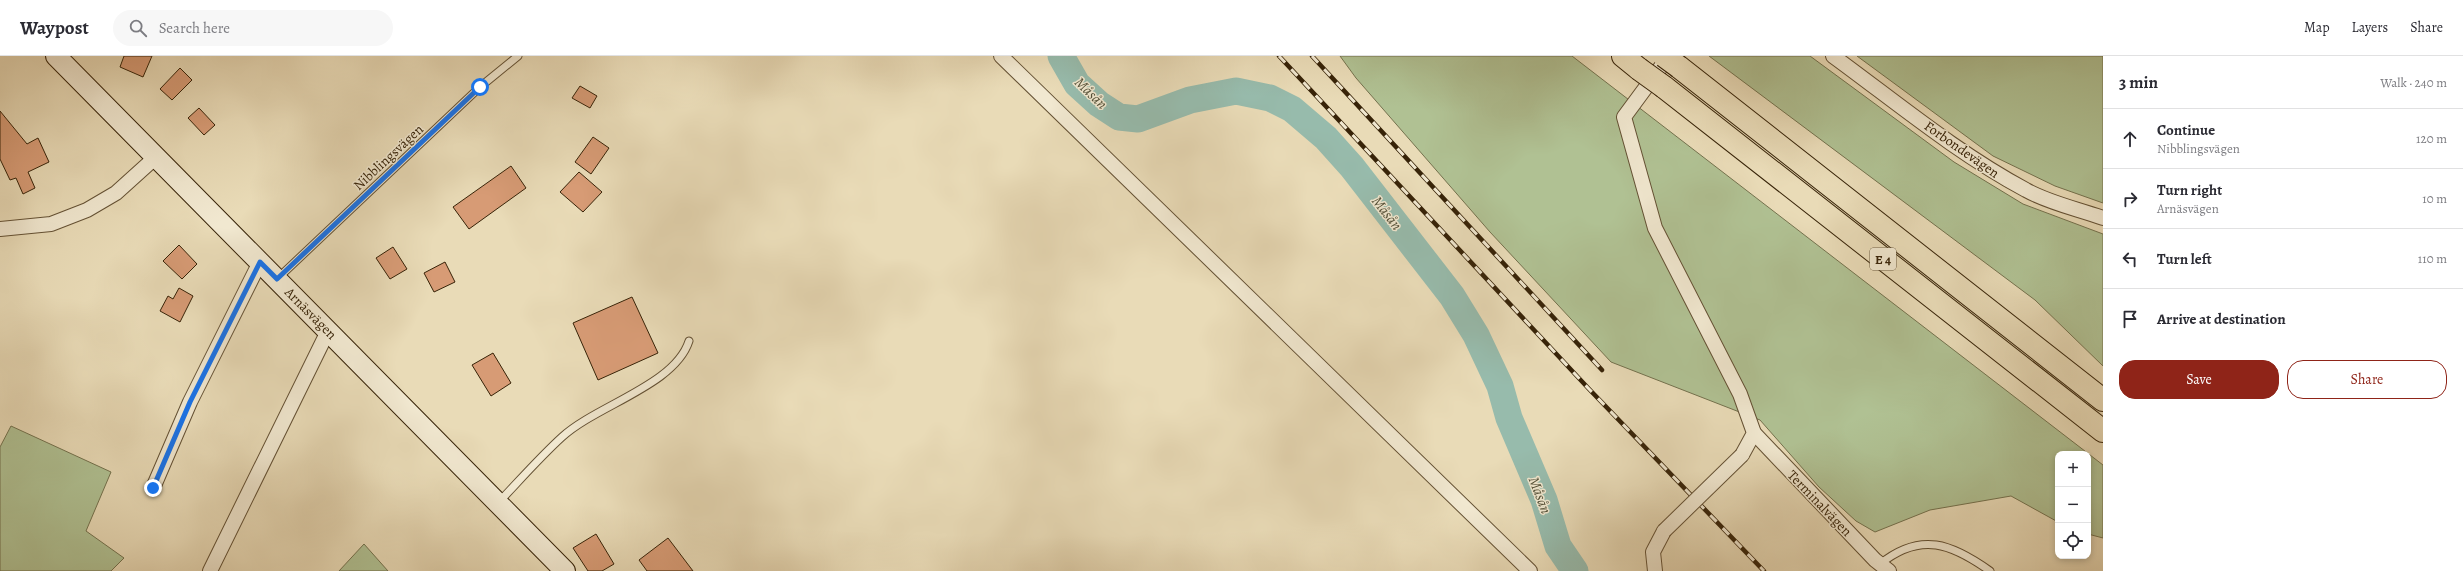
<!DOCTYPE html>
<html lang="en">
<head>
<meta charset="utf-8">
<style>
  body { margin:0; font-family:Alegreya,serif; background:#f7f7f7; color:#2b2b33 }
  .controls { position:absolute; right:12px; bottom:12px; display:grid; overflow:hidden; border-radius:8px; box-shadow:0 2px 6px #0003 }
  .controls button { width:36px; height:36px; display:grid; place-items:center; padding:0; border:0; border-bottom:1px solid #e1e1e2; background:#fff; color:#2b2b33; font:20px sans-serif }
  .stop { position:absolute; width:12px; height:12px; margin:-9px; border:3px solid #1a73e8; border-radius:50%; background:#fff }
  .stop.end { background:#1a73e8; border-color:#fff; box-shadow:0 1px 4px #0008 }
  .list { margin:0; padding:0; list-style:none }
  h2 { display:flex; justify-content:space-between; align-items:center; height:52px; margin:0; padding:0 16px; font-size:17px }
  h2 small { font-size:13px; font-weight:400; color:#7c7c81 }
  .list li { display:grid; grid-template-columns:26px 1fr auto; gap:12px; align-items:center; box-sizing:border-box; height:60px; padding:0 16px; border-top:1px solid #e1e1e2 }
  .list b { display:block; font-size:15px; white-space:nowrap }
  .list p { margin:0; font-size:13px; white-space:nowrap; color:#7c7c81 }
  .list em { font-size:13px; font-style:normal; color:#7c7c81 }
  .actions { display:flex; gap:8px; padding:12px 16px }
  .actions a { flex:1; padding:9px 0; border:1px solid #8f2418; border-radius:16px; text-align:center; font-size:14px; color:#8f2418 }
  .actions .main { background:#8f2418; color:#fff }
  .icon { flex:none; width:22px; height:22px; fill:none; stroke:currentColor; stroke-width:2; stroke-linecap:round; stroke-linejoin:round }
  .map { position:relative; flex:none; width:2103px; height:515px; overflow:hidden }
  header { display:flex; align-items:center; gap:24px; box-sizing:border-box; height:56px; padding:0 20px; background:#fff; border-bottom:1px solid #e1e1e2 }
  header strong { font-size:19px }
  nav { display:flex; gap:22px; margin-inline-start:auto; font-size:14px }
  .search { width:280px; height:36px; background:#f7f7f7; display:flex; align-items:center; gap:10px; box-sizing:border-box; padding:0 14px; border-radius:22px; color:#7c7c81; font-size:15px }
  main { display:flex }
  aside { flex:1; background:#fff }
  .map>svg:first-child { display:block }
</style>
</head>
<body>
<header>
<strong>Waypost</strong>
<div class="search"><svg class="icon" aria-label="search" viewBox="0 0 24 24"><circle cx="10" cy="10" r="6"/><path d="M15 15l6 6"/></svg>Search here</div>
<nav><a>Map</a><a>Layers</a><a>Share</a></nav>
</header>
<main>
<div class="map">
<svg width="2103" height="515" viewBox="0 0 2103 515">
  <rect width="100%" height="100%" fill="#e9dbb7"/>
  <filter id="stains"><feTurbulence type="fractalNoise" baseFrequency=".005" numOctaves="4"/><feColorMatrix values="0 0 0 0 .2 0 0 0 0 .09 0 0 0 0 .02 0 0 0 .5 -.17"/></filter>
  <radialGradient id="worn" r=".72"><stop offset=".6" stop-color="#630" stop-opacity="0"/><stop offset="1" stop-color="#630" stop-opacity=".3"/></radialGradient>
  <g fill="#b0c193" stroke="#74724e">
    <polygon points="1340,0 1572,0 2103,409 2103,482 2088,478 2088,398 2058,398 2058,466 2011,440 1930,454 1875,476 1856,465 1819,431 1760,364 1611,306 1490,176 1356,22"/>
    <polygon points="1709,0 1810,0 1954,106 2023,148 2103,178 2103,310 2035,244"/>
    <polygon points="1857,0 2103,0 2103,147 2055,130 1993,100"/>
    <polygon points="11,370 111,416 86,475 124,502 111,515 0,515 0,391"/>
    <polygon points="364,488 388,515 339,515"/>
  </g>
  <g fill="none" stroke-linecap="round" stroke-linejoin="round">
    <polyline stroke="#97bbac" stroke-width="27" points="1061,0 1077,28 1099,48 1119,61 1138,63 1190,44 1236,35 1270,42 1292,53 1326,82 1352,111 1452,240 1476,279 1500,330 1509,362 1544,444 1558,490 1575,515"/>
  </g>
  <g fill="#d79b75" stroke="#372308">
    <polygon points="124,0 152,0 143,21 120,11"/>
    <polygon points="180,12 192,24 172,44 160,33"/>
    <polygon points="580,30 597,40 590,52 572,42"/>
    <polygon points="199,52 215,69 204,79 188,62"/>
    <polygon points="0,55 27,88 38,82 49,106 28,116 35,132 23,138 16,122 10,124 0,103"/>
    <polygon points="593,81 609,92 591,118 575,106"/>
    <polygon points="511,110 526,132 469,173 453,151"/>
    <polygon points="579,116 602,136 583,156 560,136"/>
    <polygon points="179,189 197,208 182,223 163,205"/>
    <polygon points="393,191 407,213 390,223 376,202"/>
    <polygon points="445,206 455,226 434,236 424,217"/>
    <polygon points="179,232 193,240 180,266 160,255 168,240 173,243"/>
    <polygon points="632,241 658,297 598,324 573,267"/>
    <polygon points="493,297 511,327 491,340 472,309"/>
    <polygon points="596,478 614,508 602,515 588,515 573,492"/>
    <polygon points="668,482 693,515 647,515 639,504"/>
  </g>
  <g fill="none" stroke-linecap="round" stroke-linejoin="round">
    <defs>
      <g id="lane">
        <polyline points="277,223 480,31 518,0"/>
        <path d="M498 447C519 425 540 401 562 381 597 349 675 329 689 285"/>
        <path d="M1880 508C1921 475 1952 488 1990 515"/>
      </g>
      <g id="street">
        <polyline points="1001,0 1530,515"/>
        <polyline points="1669,0 1624,61 1655,172 1740,338 1754,377 1742,399"/>
        <path d="M1833 0C1896 46 1957 97 2026 134 2049 147 2078 153 2103 162"/>
        <polyline points="0,173 51,168 87,154 116,137 157,100"/>
        <polyline points="1754,377 1875,504 1889,515"/>
        <polyline points="153,432 190,346 260,206"/>
        <polyline points="210,515 328,275"/>
        <polyline points="1655,515 1653,496 1664,475"/>
      </g>
      <polyline id="secondary" points="56,0 565,515"/>
      <g id="highway">
        <polyline points="1623,0 1639,13"/>
        <polyline points="1679,11 2103,344"/>
        <polyline points="1664,31 2103,375"/>
      </g>
    </defs>
    <use href="#lane" stroke="#645134" stroke-width="9"/>
    <use href="#street" stroke="#645134" stroke-width="16"/>
    <use href="#secondary" stroke="#372308" stroke-width="22"/>
    <use href="#highway" stroke="#372308" stroke-width="24"/>
    <use href="#lane" stroke="#f1e8d0" stroke-width="7"/>
    <use href="#street" stroke="#f1e8d0" stroke-width="14"/>
    <use href="#secondary" stroke="#f1e8d0" stroke-width="20"/>
    <use href="#highway" stroke="#e9dbb7" stroke-width="22"/>
    <defs>
      <g id="rail">
        <polyline points="1279,0 1589,333 1764,515"/>
        <polyline points="1312,0 1602,314"/>
      </g>
    </defs>
    <use href="#rail" stroke="#372308" stroke-width="4.5"/>
    <use href="#rail" stroke="#f1e8d0" stroke-width="3" stroke-dasharray="9" stroke-linecap="butt"/>
    <defs>
      <polyline id="street-bridge" points="1664,475 1742,399"/>
      <g id="highway-bridge">
        <polyline points="1664,0 1679,11"/>
        <polyline points="1639,13 1664,31"/>
      </g>
    </defs>
    <use href="#street-bridge" stroke="#645134" stroke-width="16" stroke-linecap="butt"/>
    <use href="#highway-bridge" stroke="#372308" stroke-width="24" stroke-linecap="butt"/>
    <use href="#street-bridge" stroke="#f1e8d0" stroke-width="14"/>
    <use href="#highway-bridge" stroke="#e9dbb7" stroke-width="22"/>
  </g>
  <g fill="none" stroke-linecap="round" stroke-linejoin="round">
    <polyline stroke="#1a73e8" stroke-width="5" points="153,432 190,346 260,206 277,223 480,31"/>
  </g>
  <g text-anchor="middle" stroke-width="3" stroke-linejoin="round" paint-order="stroke">
    <rect fill="#f1e8d0" stroke="#6f5e44" stroke-width="1" x="1870" y="192" width="26" height="22" rx="3"/>
    <g font-size="13" font-weight="bold" fill="#372308">
      <text x="1883" y="208">E 4</text>
    </g>
    <g font-size="14" fill="#372308" stroke="#f1e8d0">
      <text transform="translate(1962 93) rotate(35)" y="5">Forbondevägen</text>
      <text transform="translate(388 101) rotate(-43)" y="5">Nibblingsvägen</text>
      <text transform="translate(311 257) rotate(45)" y="5">Arnäsvägen</text>
      <text transform="translate(1820 447) rotate(46)" y="5">Terminalvägen</text>
    </g>
    <g font-size="15" font-style="italic" fill="#545139" stroke="#f1e8d0">
      <text transform="translate(1091 37) rotate(44)" y="5">Måsån</text>
      <text transform="translate(1387 157) rotate(52)" y="5">Måsån</text>
      <text transform="translate(1540 439) rotate(69)" y="5">Måsån</text>
    </g>
  </g>
  <rect width="100%" height="100%" filter="url(#stains)"/>
  <rect width="100%" height="100%" fill="url(#worn)"/>
</svg>
<div class="controls">
<button>+</button>
<button>−</button>
<button><svg class="icon" aria-label="locate" viewBox="0 0 24 24"><circle cx="12" cy="12" r="6"/><path d="M12 2v4M12 18v4M2 12h4M18 12h4"/></svg></button>
</div>
<div class="stop" style="left:480px;top:31px"></div>
<div class="stop end" style="left:153px;top:432px"></div>
</div>
<aside>
<h2>3 min<small>Walk · 240 m</small></h2>
<ul class="list">
<li><svg class="icon" aria-label="ahead" viewBox="0 0 24 24"><path d="M12 20V5M6 11l6-6 6 6"/></svg><div><b>Continue</b><p>Nibblingsvägen</p></div><em>120 m</em></li>
<li><svg class="icon" aria-label="right" viewBox="0 0 24 24"><path d="M7 20v-9h11M14 6l5 5-5 5"/></svg><div><b>Turn right</b><p>Arnäsvägen</p></div><em>10 m</em></li>
<li><svg class="icon" aria-label="left" viewBox="0 0 24 24"><path d="M17 20v-9H6M10 6l-5 5 5 5"/></svg><div><b>Turn left</b></div><em>110 m</em></li>
<li><svg class="icon" aria-label="arrive" viewBox="0 0 24 24"><path d="M6 21V4h12l-3 4 3 4H6"/></svg><div><b>Arrive at destination</b></div></li>
</ul>
<div class="actions"><a class="main">Save</a><a>Share</a></div>
</aside>
</main>
</body>
</html>
